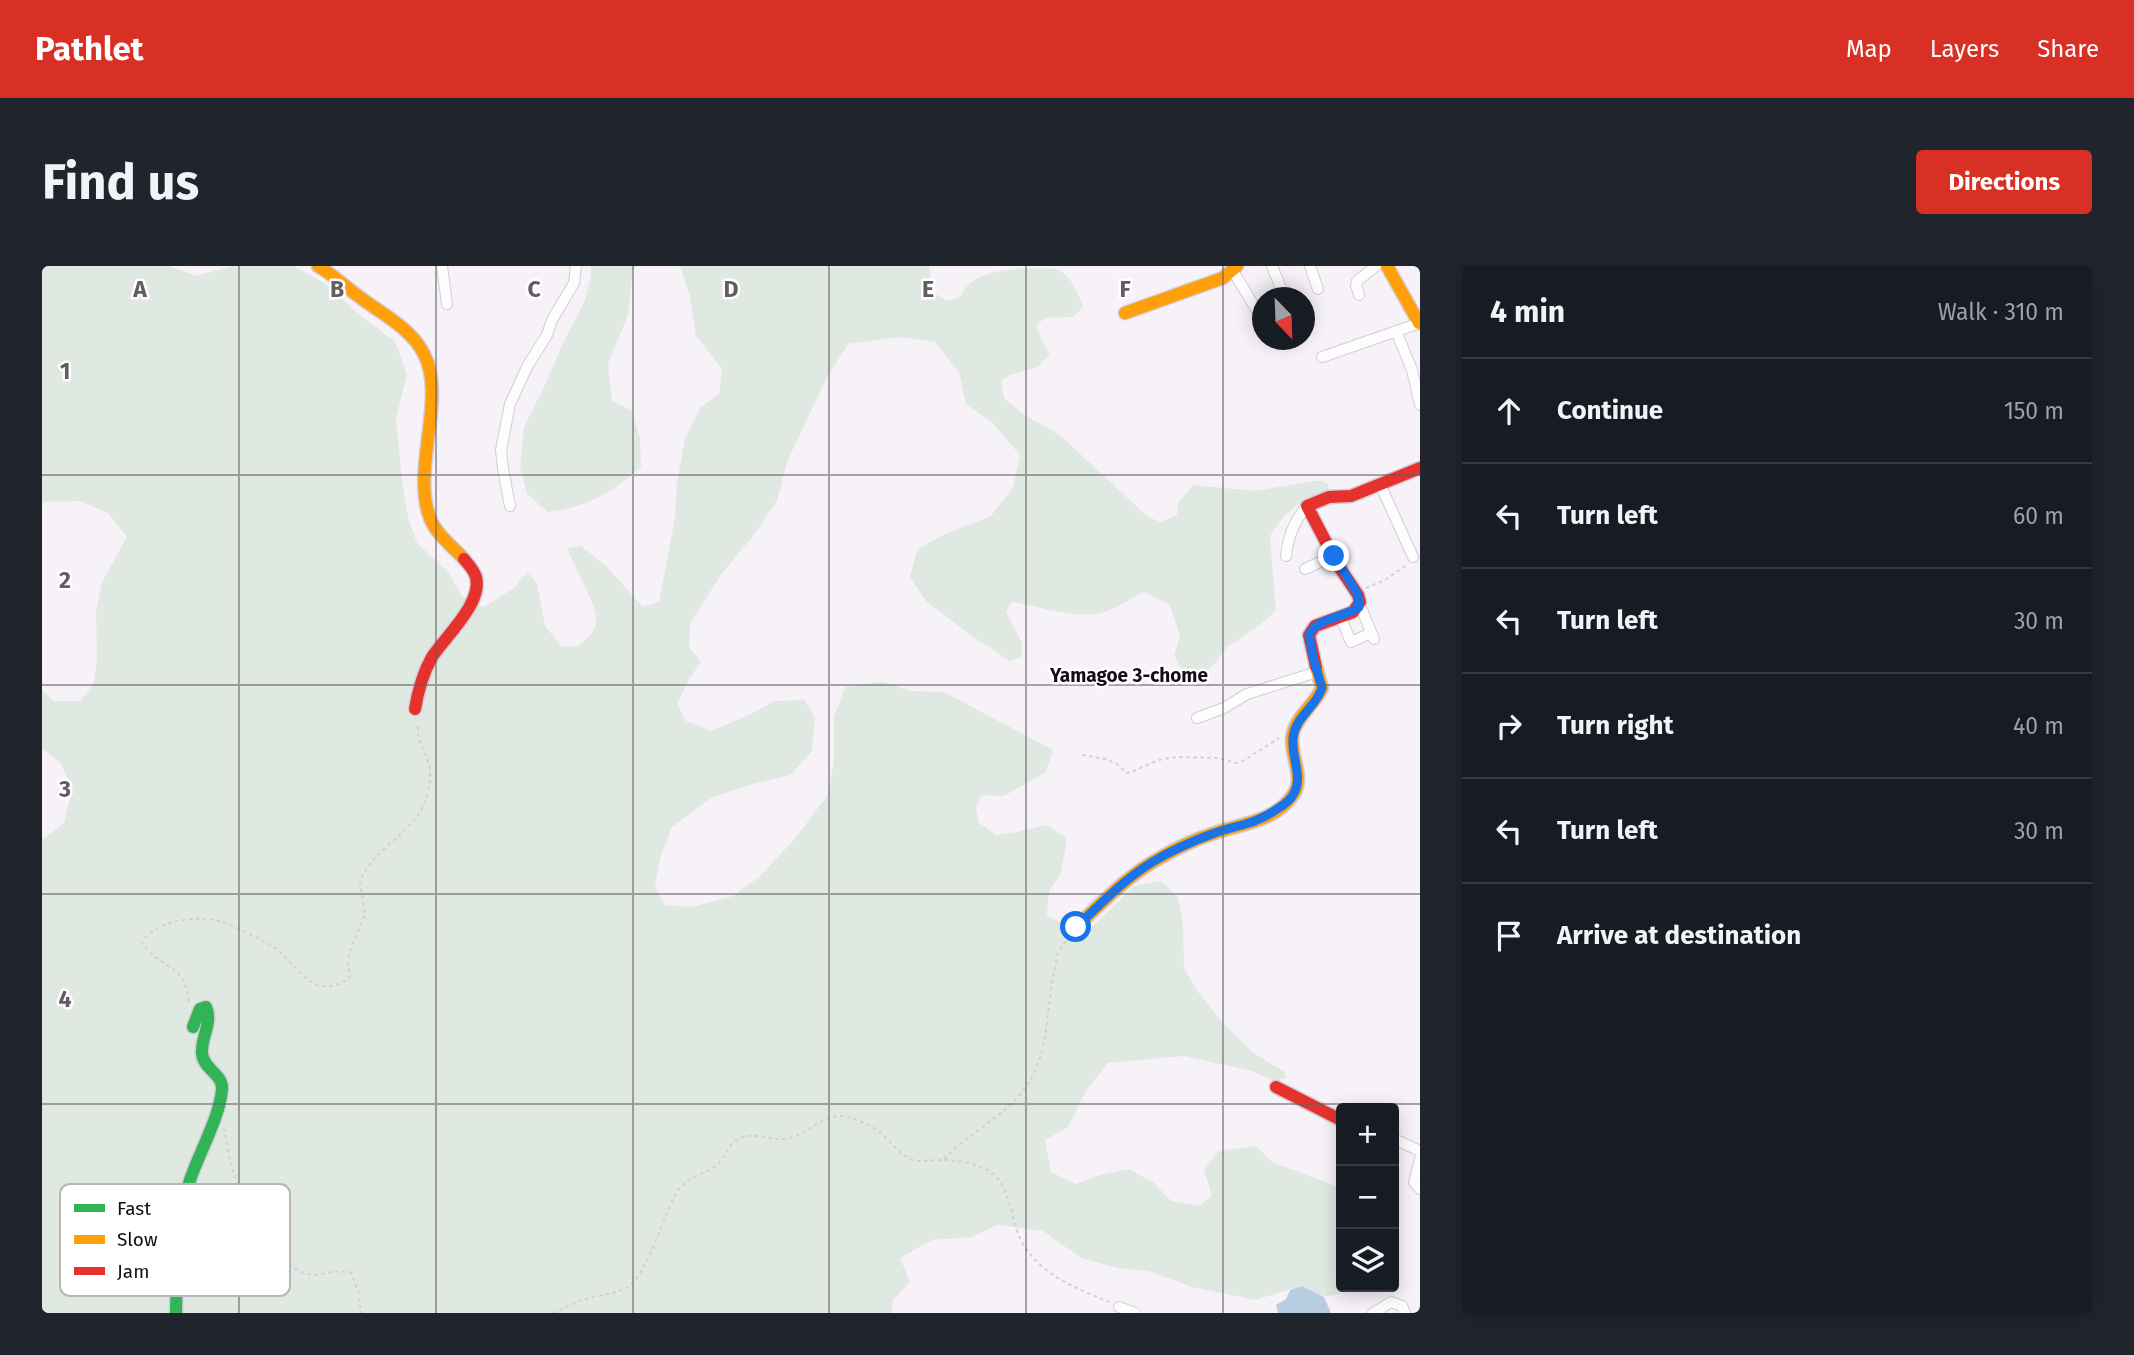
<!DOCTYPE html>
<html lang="en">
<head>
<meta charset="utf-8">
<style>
  body { margin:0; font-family:"Fira Sans",sans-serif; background:#20242c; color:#f1f3f6 }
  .controls { position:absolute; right:21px; bottom:21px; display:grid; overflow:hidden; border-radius:7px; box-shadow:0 4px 18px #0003 }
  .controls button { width:63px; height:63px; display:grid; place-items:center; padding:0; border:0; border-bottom:2px solid #363941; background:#171b24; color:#f1f3f6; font:35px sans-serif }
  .compass { position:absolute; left:1210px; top:21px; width:63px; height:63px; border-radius:50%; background:#171b24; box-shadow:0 4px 18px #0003; rotate:157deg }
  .stop { position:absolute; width:21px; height:21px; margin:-16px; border:5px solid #1a73e8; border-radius:50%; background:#fff }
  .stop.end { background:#1a73e8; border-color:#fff; box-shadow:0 2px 7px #0008 }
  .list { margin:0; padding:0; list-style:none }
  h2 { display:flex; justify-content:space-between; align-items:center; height:91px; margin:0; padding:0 28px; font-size:30px }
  h2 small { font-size:23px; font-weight:400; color:#9ea1a6 }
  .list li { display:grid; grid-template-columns:46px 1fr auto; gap:21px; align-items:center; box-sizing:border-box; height:105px; padding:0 28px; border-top:2px solid #363941 }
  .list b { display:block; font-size:26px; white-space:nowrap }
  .list em { font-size:23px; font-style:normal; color:#9ea1a6 }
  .icon { flex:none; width:38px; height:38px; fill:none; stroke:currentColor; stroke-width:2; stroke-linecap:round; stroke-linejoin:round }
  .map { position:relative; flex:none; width:1378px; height:1047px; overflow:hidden; border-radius:7px }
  header { display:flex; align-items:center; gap:42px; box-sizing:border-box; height:98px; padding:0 35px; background:#d93025; color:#fff }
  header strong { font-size:33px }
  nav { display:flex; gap:38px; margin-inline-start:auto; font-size:24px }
  .intro { display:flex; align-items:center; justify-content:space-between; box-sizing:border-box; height:168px; padding:0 42px }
  h1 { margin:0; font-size:49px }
  .button { padding:18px 32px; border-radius:7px; background:#d93025; color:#fff; font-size:24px; font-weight:700 }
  main { display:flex; gap:42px; padding:0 42px }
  aside { flex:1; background:#171b24; border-radius:7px; box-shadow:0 4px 18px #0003 }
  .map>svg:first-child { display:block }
</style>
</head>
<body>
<header>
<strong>Pathlet</strong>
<nav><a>Map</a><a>Layers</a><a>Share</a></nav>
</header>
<div class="intro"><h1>Find us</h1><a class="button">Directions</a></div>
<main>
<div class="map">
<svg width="1378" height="1047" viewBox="0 0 1378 1047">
  <rect width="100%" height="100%" fill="#f7f1f8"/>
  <g fill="#dfe9e1">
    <path d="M0 0H127L154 10 190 0H251L283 17 313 45 353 76 365 108 354 152 361 222 366 251 375 277 406 306 420 330 442 341 472 322 485 306 495 318 503 360 520 381 537 380C541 375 549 370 552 364 563 346 530 302 526 282L539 280 563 299 601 341 617 336 633 252 635 217 643 173 658 142 677 128 680 103 654 70 648 30 638 0H887L891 26 904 35 917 32C920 28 923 22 927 18 942 2 996 0 1017 4 1030 11 1036 28 1041 41L1031 51 1003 52 994 59 1000 75 1008 89 995 101 968 109 959 115 962 132 981 148 1019 170 1106 251 1119 256 1135 249 1136 237 1151 219 1213 225 1272 215H1280L1286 218 1287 223 1282 227 1265 231 1242 250 1228 270 1234 345 1214 362 1185 381 1170 401 1153 410 1140 403 1132 389 1138 370 1128 339 1102 326C1089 332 1076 342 1062 346 1036 354 997 340 970 336L964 346 980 377 979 391 968 395 927 368 884 335 868 311 875 284 901 269 949 250 971 221 978 189 951 157 924 138 917 106 893 76 858 71 806 78 785 111 745 196 735 235 711 270 680 307 648 358 647 381 659 396 647 413 635 438 644 455 669 465 707 449 733 435 762 434 773 451 770 485 748 509 710 518 671 531 630 561 618 592 613 620 623 639 651 641 691 630 717 611 751 575 786 529 792 493V451L803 421 840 416 869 425 902 426 1011 484 1004 506 962 530 939 529 934 541 937 557 954 569 975 566 1004 559 1025 572 1019 607 1007 625 1005 649 1035 667 1050 661 1092 620 1119 615 1136 631 1141 657 1142 702 1156 726 1181 757 1210 786 1243 806V812L1232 815 1210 805 1142 790 1066 797 1043 826 1026 861 1003 874 1009 906 1034 918 1058 909 1087 903 1111 916 1129 935 1158 940 1170 929 1162 904 1177 885 1214 880 1230 896 1299 922V1021H1308C1288 1035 1280 1031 1259 1020L1213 1034 1150 1021 1107 1005 1076 1002 1039 992 1001 965 955 959 930 971 890 974 858 992 868 1016 850 1035V1047H0V574L22 557 30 523 19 497 0 483V424L12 435H38L52 418 55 391 54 345 60 316 85 271 66 247 38 235 0 236Z"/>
    <path d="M549 0H596L591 3 586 49 566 98 570 135 589 144 598 171 599 201C569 227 546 241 506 246L485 228 478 201 482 161 504 117 521 77 542 37 549 11Z"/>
  </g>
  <polygon fill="#b7cee2" points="1260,1020 1282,1031 1289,1047 1236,1047 1234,1039 1244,1033 1248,1024"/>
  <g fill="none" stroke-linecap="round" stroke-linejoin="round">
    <defs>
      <g id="street">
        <polyline points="400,0 405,38"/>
        <polyline points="1230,0 1243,32"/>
        <polyline points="1268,0 1276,23"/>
        <polyline points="1191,5 1217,48"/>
        <polyline points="1317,29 1314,19 1315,15 1334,0"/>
        <polyline points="1354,65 1370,104 1378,139"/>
        <polyline points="1280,91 1378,57"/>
        <polyline points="1338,218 1371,291"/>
        <polyline points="468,240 461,203 459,184 468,138 486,99 505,69 510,54 532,17 534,0"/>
        <path d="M1244 290C1246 270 1252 255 1265 240"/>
        <polyline points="1263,303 1291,290"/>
        <polyline points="1316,341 1320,344 1332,373"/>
        <polyline points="1298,350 1309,376 1329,367"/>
        <polyline points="1155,452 1182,442 1205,428 1275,406"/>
        <polyline points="1352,873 1378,885"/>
        <polyline points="1378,893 1372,916 1378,923"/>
        <polyline points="1077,1041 1093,1047"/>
        <polyline points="1331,1047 1349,1036 1360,1040 1363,1047"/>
      </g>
      <path id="fast" d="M134 1047C135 1004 134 955 148 914 157 887 178 851 180 823 181 808 161 803 160 787 159 770 171 757 164 741L158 743 151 761"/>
      <g id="slow">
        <path d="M276 0C293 10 307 24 323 35 344 50 370 64 382 88 405 132 369 204 388 252 394 268 410 280 422 293"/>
        <polyline points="1345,0 1377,57"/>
        <polyline points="1083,47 1181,12 1195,0"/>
        <path d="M1034 661C1060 637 1085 610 1116 593 1133 583 1151 574 1170 568 1197 558 1233 556 1251 529 1264 510 1246 488 1251 467 1255 450 1273 438 1280 422L1274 401"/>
      </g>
      <g id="jam">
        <polyline points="1274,401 1267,369 1273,360 1311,346 1318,336 1316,329 1296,299 1265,240 1287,231 1309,230 1378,202"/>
        <path d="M373 443C376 425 381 407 390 391 403 371 441 337 434 311 432 304 426 298 422 293"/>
        <polyline points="1234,821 1299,854"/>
      </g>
    </defs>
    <use href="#street" stroke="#d3ccd5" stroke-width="12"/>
    <use href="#fast" stroke="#d3ccd5" stroke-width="15"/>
    <use href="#slow" stroke="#d3ccd5" stroke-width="15"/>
    <use href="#jam" stroke="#d3ccd5" stroke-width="15"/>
    <g stroke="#d3d0d3" stroke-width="2" stroke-dasharray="3.5 3.5" stroke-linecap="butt">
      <polyline points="1324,322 1343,314 1365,299"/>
      <polyline points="1040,489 1063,493 1075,498 1085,507 1092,505 1116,494 1135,491 1177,492 1194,497 1201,495 1237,472"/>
      <path d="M147 736C143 696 117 703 100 677 111 655 151 650 174 654 186 657 217 672 228 679 245 689 255 708 273 718 283 723 300 719 308 711L306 694 308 685 323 648 318 615C338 570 390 565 388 504 387 493 380 483 377 473 376 468 376 462 375 457"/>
      <path d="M182 862C185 876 186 891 191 905 202 937 229 999 266 1008 281 1011 292 1002 309 1007L317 1028 319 1047"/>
      <path d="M902 893C931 862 973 847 992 807 1007 775 1005 739 1012 706 1014 699 1014 691 1017 685 1020 680 1024 676 1027 671"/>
      <path d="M511 1047C521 1043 530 1037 540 1034 555 1029 572 1029 586 1021 606 1008 622 945 637 923 646 910 666 908 677 897 683 891 685 881 692 876 709 862 730 877 748 872 768 866 784 845 806 851 813 853 824 857 830 861 845 869 855 888 871 894 879 896 889 894 898 894 913 893 936 898 949 906 967 919 969 949 976 968 992 1006 1031 1021 1067 1036"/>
    </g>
    <use href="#street" stroke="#fefdfe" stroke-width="10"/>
    <use href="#fast" stroke="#30b455" stroke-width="12"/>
    <use href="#slow" stroke="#ff9f0a" stroke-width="12"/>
    <use href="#jam" stroke="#e5322d" stroke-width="12"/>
  </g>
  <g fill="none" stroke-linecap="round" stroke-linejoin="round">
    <path stroke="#1a73e8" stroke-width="9" d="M1034 661C1059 638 1082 613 1112 595 1129 585 1151 575 1170 568 1196 558 1210 560 1235 543 1241 539 1247 536 1251 529 1262 512 1249 491 1251 472 1253 451 1274 441 1280 422L1272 395 1267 369C1274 352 1302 352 1317 341L1316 329 1292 290"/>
  </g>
  <path fill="none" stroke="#635c65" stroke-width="2" stroke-opacity="0.55" d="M197 0V1047M394 0V1047M591 0V1047M787 0V1047M984 0V1047M1181 0V1047M0 209H1378M0 419H1378M0 628H1378M0 838H1378"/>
  <g text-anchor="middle" stroke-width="5" stroke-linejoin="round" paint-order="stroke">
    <g font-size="19" font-weight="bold" fill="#140c16" stroke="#fff">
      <text x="1087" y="416">Yamagoe 3-chome</text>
    </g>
  </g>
  <rect x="18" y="918" width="230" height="112" rx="10" fill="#fff" stroke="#b8b6b9" stroke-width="2"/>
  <rect x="32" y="938" width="31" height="8" fill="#30b455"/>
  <rect x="32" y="969" width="31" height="9" fill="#ff9f0a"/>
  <rect x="32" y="1001" width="31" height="8" fill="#e5322d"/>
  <g font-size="19" fill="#140c16">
    <text x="75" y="949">Fast</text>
    <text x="75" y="980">Slow</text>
    <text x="75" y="1012">Jam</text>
  </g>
  <g font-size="23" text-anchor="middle" font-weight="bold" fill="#635c65" stroke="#fff" stroke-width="5" stroke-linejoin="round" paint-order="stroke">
    <text x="98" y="31">A</text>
    <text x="295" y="31">B</text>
    <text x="492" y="31">C</text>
    <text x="689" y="31">D</text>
    <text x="886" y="31">E</text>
    <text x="1083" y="31">F</text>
    <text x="23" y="113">1</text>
    <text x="23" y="322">2</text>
    <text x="23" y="531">3</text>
    <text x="23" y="741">4</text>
  </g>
</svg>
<div class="controls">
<button>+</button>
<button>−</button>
<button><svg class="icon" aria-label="layers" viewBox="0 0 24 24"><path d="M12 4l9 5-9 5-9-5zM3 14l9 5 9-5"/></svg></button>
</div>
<svg class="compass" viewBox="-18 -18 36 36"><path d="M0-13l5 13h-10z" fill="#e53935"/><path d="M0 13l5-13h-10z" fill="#9ea1a6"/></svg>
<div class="stop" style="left:1034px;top:661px"></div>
<div class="stop end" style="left:1292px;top:290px"></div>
</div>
<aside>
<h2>4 min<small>Walk · 310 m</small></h2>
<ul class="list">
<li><svg class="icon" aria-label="ahead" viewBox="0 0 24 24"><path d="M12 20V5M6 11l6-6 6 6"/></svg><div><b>Continue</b></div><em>150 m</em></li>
<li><svg class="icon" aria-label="left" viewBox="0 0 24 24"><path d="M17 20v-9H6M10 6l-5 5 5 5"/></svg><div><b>Turn left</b></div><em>60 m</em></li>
<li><svg class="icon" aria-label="left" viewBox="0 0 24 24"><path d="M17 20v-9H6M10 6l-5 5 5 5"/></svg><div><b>Turn left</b></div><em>30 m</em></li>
<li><svg class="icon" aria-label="right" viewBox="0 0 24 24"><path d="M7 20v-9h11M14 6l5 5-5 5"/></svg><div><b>Turn right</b></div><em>40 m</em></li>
<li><svg class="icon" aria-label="left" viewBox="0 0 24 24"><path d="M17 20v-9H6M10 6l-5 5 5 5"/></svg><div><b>Turn left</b></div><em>30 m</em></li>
<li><svg class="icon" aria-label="arrive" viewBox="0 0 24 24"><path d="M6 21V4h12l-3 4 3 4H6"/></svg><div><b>Arrive at destination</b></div></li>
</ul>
</aside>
</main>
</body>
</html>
